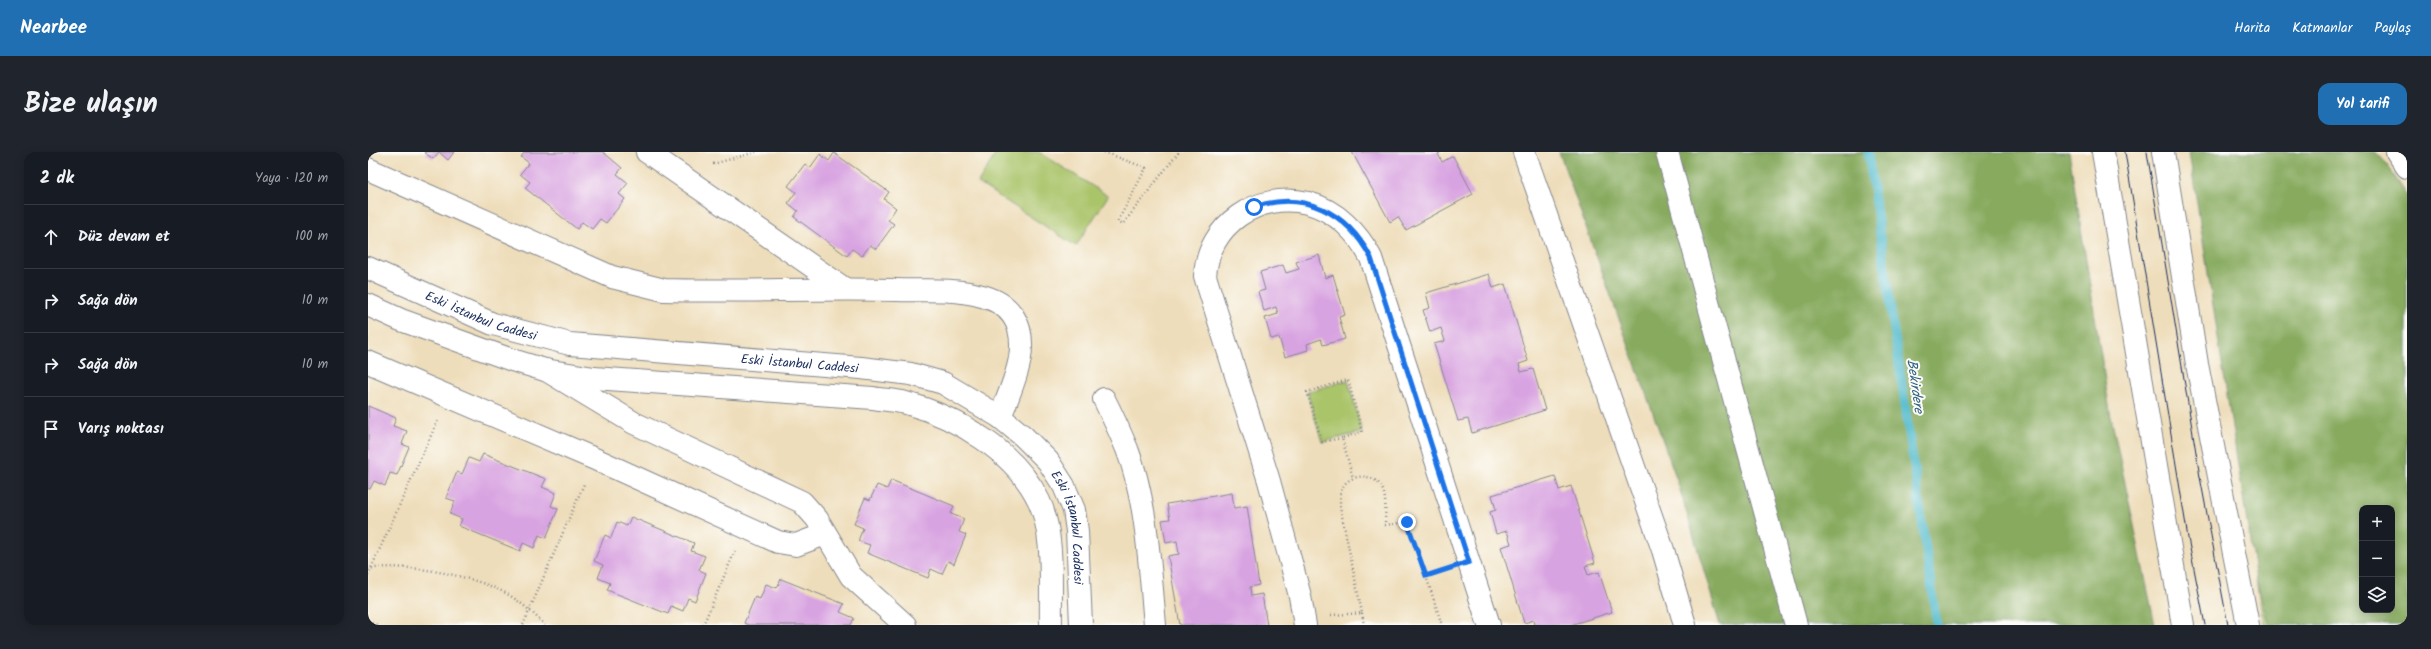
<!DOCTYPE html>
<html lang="tr">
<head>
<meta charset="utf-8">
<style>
  body { margin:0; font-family:Kalam,sans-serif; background:#20242c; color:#f1f3f6 }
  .controls { position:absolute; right:12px; bottom:12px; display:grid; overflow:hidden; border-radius:8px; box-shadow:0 2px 10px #0003 }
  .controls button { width:36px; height:36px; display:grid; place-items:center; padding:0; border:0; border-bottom:1px solid #363941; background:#171b24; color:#f1f3f6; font:20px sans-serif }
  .stop { position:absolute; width:12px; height:12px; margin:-9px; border:3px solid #1a73e8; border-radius:50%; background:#fff }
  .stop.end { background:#1a73e8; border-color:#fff; box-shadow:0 1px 4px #0008 }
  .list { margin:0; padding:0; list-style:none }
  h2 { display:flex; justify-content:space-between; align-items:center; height:52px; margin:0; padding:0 16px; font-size:17px }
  h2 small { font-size:13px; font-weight:400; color:#9ea1a6 }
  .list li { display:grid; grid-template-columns:26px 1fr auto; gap:12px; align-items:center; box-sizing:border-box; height:64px; padding:0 16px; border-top:1px solid #363941 }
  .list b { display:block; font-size:15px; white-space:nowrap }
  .list em { font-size:13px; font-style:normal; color:#9ea1a6 }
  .icon { flex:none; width:22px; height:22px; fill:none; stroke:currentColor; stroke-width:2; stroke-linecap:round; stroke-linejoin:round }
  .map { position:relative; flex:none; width:2039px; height:473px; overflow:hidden; border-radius:12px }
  header { display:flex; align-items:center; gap:24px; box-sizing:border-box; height:56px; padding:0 20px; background:#1f6fb2; color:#fff }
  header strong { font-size:19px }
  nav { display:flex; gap:22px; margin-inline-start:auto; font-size:14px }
  .intro { display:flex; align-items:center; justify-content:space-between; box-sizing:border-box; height:96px; padding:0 24px }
  h1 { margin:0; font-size:28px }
  .button { padding:10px 18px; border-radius:12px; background:#1f6fb2; color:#fff; font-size:14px; font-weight:700 }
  main { display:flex; gap:24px; padding:0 24px }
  aside { flex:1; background:#171b24; border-radius:12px; box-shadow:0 2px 10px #0003 }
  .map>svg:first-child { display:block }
</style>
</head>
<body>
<header>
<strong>Nearbee</strong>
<nav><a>Harita</a><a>Katmanlar</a><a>Paylaş</a></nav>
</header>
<div class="intro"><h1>Bize ulaşın</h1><a class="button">Yol tarifi</a></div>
<main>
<aside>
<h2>2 dk<small>Yaya · 120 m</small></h2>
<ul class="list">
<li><svg class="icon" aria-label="ahead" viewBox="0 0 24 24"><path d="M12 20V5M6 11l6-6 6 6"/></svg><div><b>Düz devam et</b></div><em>100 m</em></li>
<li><svg class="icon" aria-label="right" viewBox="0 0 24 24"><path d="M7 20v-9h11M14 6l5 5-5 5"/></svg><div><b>Sağa dön</b></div><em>10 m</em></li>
<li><svg class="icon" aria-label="right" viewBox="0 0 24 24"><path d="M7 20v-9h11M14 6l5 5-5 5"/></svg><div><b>Sağa dön</b></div><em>10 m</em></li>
<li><svg class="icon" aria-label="arrive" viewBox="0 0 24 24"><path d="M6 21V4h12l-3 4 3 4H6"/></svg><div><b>Varış noktası</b></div></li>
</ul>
</aside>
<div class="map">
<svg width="2039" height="473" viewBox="0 0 2039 473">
  <rect width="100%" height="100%" fill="#fdfcf7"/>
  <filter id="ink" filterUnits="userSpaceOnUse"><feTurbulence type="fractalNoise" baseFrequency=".025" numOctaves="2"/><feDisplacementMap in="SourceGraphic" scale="8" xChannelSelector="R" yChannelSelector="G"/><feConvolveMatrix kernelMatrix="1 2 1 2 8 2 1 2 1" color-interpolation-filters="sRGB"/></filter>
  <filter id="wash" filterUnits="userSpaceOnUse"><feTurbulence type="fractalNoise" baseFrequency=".012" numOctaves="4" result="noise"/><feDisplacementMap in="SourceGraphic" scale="16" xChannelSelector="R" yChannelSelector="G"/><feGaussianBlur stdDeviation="0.9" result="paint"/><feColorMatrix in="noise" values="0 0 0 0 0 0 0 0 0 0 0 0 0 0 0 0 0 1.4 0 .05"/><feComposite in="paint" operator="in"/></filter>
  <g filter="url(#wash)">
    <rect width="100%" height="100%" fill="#eeddba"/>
    <g fill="#aac46a" stroke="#627a64">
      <polygon points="629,0 671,0 740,44 708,94 610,31"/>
      <polygon points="980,228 994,280 954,290 939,240"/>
      <polygon points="1888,428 1901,473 1896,473"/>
    </g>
    <g fill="#87aa5e" stroke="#516c5e" fill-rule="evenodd">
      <polygon points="1191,0 1701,0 1742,260 1787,473 1352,473 1309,328"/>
      <path d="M1821 0H2008L2017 10 2039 43V473H1901L1888 428ZM1994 356H2024V458H1994Z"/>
    </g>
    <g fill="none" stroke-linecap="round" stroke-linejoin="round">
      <polyline stroke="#50bacc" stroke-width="9" points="1500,0 1569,473"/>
    </g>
    <g id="blocks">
      <g fill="#d8a3e1">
        <polygon points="56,0 86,0 80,8 71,0 65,7"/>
        <polygon points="157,0 235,0 254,16 249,22 260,31 251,42 257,47 238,71 232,67 224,77 214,70 209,77 157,36 162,30 152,22 161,11 153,5"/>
        <polygon points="984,0 1073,0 1070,2 1074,10 1085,4 1105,42 1038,78 1030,65 1022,70"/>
        <polygon points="466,1 521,40 516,47 528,56 520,68 526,72 508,97 502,93 494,104 484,97 479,104 426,65 430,59 420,51 428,40 420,34 437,12 442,16 452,2 461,9"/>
        <polygon points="951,103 957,126 965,123 977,163 971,165 977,187 955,193 953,187 939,192 940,198 917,205 911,185 903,187 897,166 910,162 908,155 896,159 890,140 897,138 892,120 915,113 918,121 931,117 928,110"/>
        <polygon points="1121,122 1125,136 1137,132 1160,209 1151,212 1153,220 1165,217 1177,258 1104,281 1100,267 1090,269 1066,192 1077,189 1073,176 1062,180 1055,158 1062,156 1058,141"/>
        <polygon points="0,254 28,266 25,274 39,279 34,292 41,295 29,323 22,321 17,334 6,329 2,337 0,337"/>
        <polygon points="115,302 178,327 174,335 188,341 183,354 190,357 178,386 171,383 166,396 155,391 152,399 91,374 94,367 82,362 87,349 78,346 89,320 94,322 101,306 111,310"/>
        <polygon points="1187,324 1191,338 1203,334 1227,411 1217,414 1220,423 1231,420 1244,460 1202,473 1167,473 1166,468 1156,471 1133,395 1143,392 1139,379 1128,382 1122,360 1128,358 1124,343"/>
        <polygon points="523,328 586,354 583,362 596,367 591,380 598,383 586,412 580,409 574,422 563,417 560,426 499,401 502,393 490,389 495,376 486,372 497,346 502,348 509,333 519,337"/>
        <polygon points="864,341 866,356 879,354 891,433 882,435 883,444 894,442 899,473 812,473 800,404 811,402 809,389 798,391 794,368 802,367 799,352"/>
        <polygon points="263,365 326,391 323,399 337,404 331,418 338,421 327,449 320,446 315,459 303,454 300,462 239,438 242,431 230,426 235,413 226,409 237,383 243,386 249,370 259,374"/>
        <polygon points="413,427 476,452 472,460 486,466 483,473 380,473 376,471 387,445 392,447 398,432 409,436"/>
      </g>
    </g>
  </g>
  <g filter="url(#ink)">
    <use href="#blocks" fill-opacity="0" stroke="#84868c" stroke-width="1"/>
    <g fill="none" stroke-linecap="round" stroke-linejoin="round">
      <defs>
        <g id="minor">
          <polyline points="279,0 477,137"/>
          <polyline points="1156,0 1295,398 1317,473"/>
          <polyline points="1299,0 1428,473"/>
          <polyline points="2029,0 2039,15"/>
          <path d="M0 17 244 125 296 138C373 140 451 136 528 138 555 139 584 136 610 143 624 146 637 152 645 164 665 194 643 236 632 265"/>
          <polyline points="0,210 227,307 410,390 428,393 457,382"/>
          <polyline points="178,218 266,271 434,350 449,367 483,424 537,473"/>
          <path d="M736 247C744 263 752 280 759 297 779 348 782 418 787 473"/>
          <path d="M937 473 932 444 901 329 837 124C840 73 889 39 940 51 968 58 990 81 1003 106L1121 473"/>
        </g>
        <g id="major">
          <polyline points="1735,0 1815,473"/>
          <polyline points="1795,0 1829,212 1880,473"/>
          <path id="s1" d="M0 116 125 172 202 192 493 216 543 222 575 231 632 265 655 284 680 309 696 334 706 358 709 379 713 473"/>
          <path d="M0 153 33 168 144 208 177 218 226 226 505 246C516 248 527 248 538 251 589 265 648 300 671 349 687 382 682 437 683 473"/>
        </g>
      </defs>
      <use href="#minor" stroke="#84868c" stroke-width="24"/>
      <use href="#major" stroke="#84868c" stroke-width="24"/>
      <g stroke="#84868c" stroke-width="2.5" stroke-dasharray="1 3" stroke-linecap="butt">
        <polyline points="736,0 778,16 750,69 755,72 810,1 808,0"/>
        <polyline points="345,12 388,0"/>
        <polyline points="974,286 954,290 939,240 980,228 994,280 974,286 985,326"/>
        <path d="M0 417C37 410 109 424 141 443 154 451 166 462 177 473"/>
        <polyline points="0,423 70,268"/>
        <polyline points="1058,424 1074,473"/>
        <polyline points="994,461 996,473"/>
        <path d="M963 463 994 461 972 354C972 347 972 339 976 333 985 321 1007 322 1014 336 1019 347 1017 360 1017 373L1039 370 1058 424 1076 418"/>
        <polyline points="0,470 9,473"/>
        <polyline points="155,473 216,332"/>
        <polyline points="335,473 367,399"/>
      </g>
      <use href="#minor" stroke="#fff" stroke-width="22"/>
      <use href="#major" stroke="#fff" stroke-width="22"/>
      <g stroke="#1b2f5e" stroke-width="1">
        <polyline points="1757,0 1820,386 1837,473"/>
        <polyline points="1779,0 1832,325 1860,473"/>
      </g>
    </g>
  </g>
  <g fill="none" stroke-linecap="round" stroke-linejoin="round" filter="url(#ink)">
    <path stroke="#1a73e8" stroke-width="5" d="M886 55C936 38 979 60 1003 106L1101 410 1058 424 1039 370"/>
  </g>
  <g text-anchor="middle" stroke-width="4" stroke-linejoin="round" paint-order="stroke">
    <g font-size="13" fill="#1b2f5e" stroke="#fdfcf7">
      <text dy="5" stroke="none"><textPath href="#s1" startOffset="123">Eski İstanbul Caddesi</textPath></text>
      <text dy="5" stroke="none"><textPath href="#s1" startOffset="447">Eski İstanbul Caddesi</textPath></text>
      <text dy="5" stroke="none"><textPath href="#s1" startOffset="795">Eski İstanbul Caddesi</textPath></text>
    </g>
    <g font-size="14" font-style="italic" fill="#2e6084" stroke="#fdfcf7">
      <text transform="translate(1548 234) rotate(82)" y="5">Bekirdere</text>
    </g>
  </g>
</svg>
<div class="controls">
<button>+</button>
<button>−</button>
<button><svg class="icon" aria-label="layers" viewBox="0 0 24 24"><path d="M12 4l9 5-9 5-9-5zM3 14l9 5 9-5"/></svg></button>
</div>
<div class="stop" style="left:886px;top:55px"></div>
<div class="stop end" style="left:1039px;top:370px"></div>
</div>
</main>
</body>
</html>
